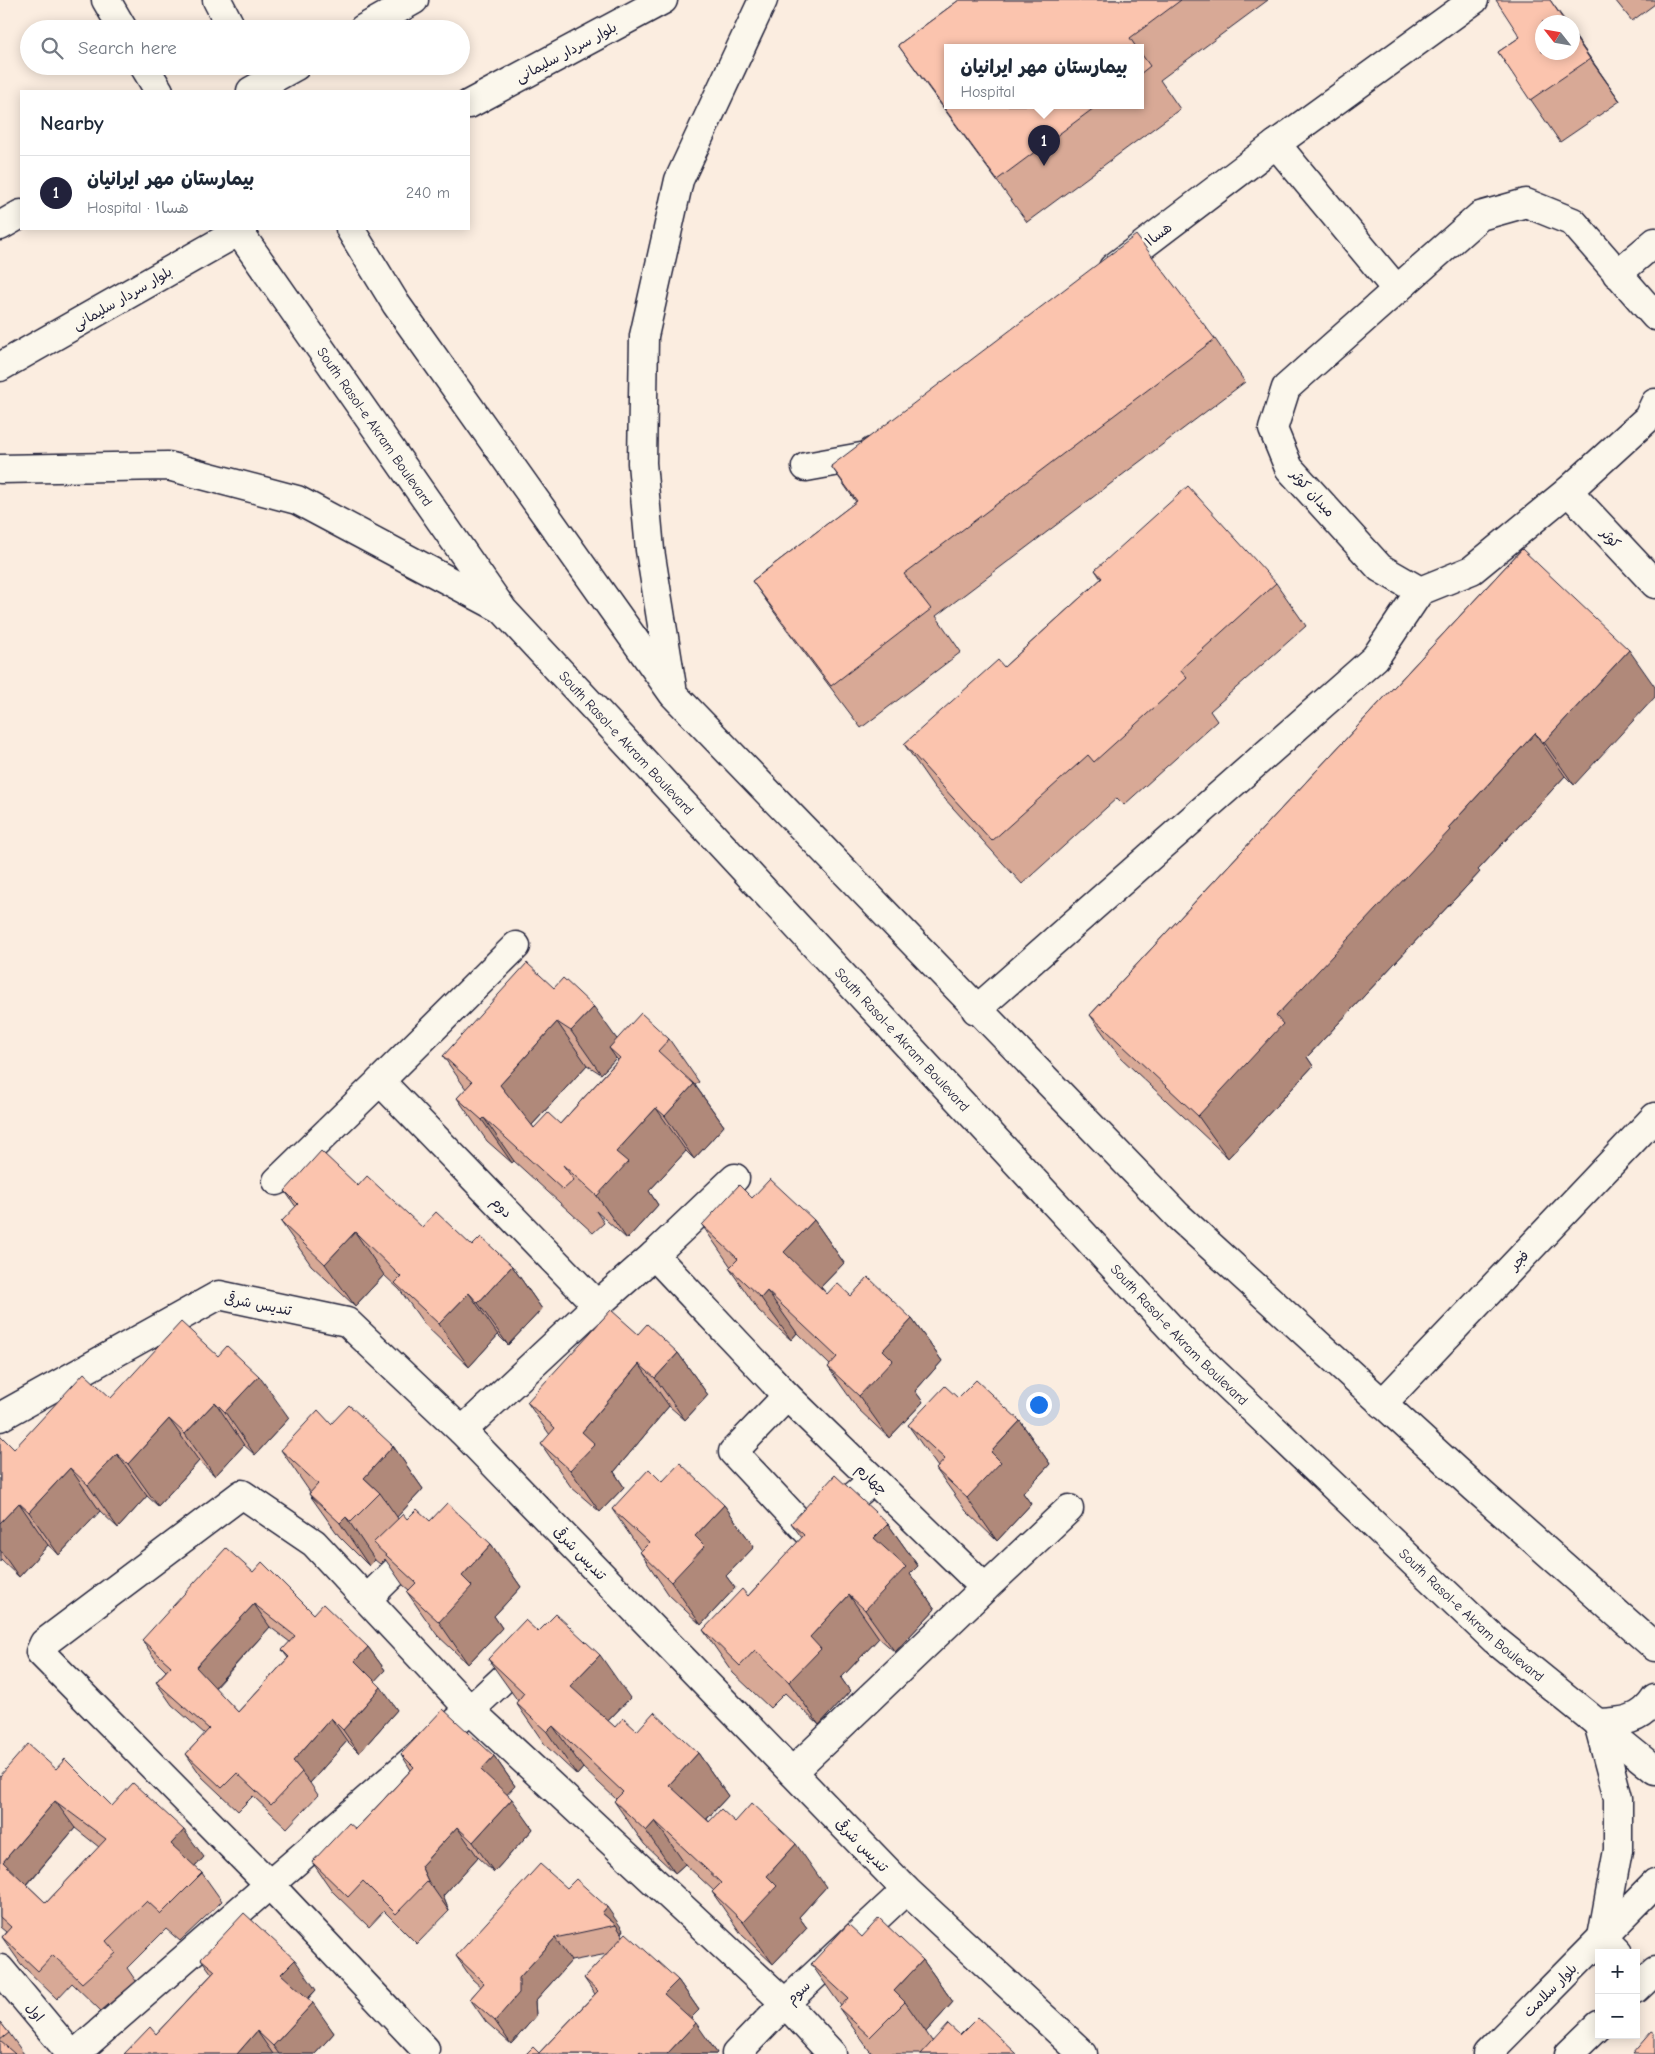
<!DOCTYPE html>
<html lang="en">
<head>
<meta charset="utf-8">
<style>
  body { margin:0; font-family:"Comic Neue","Playpen Sans Arabic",sans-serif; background:#f2f2f3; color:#1f2937 }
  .controls { position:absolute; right:15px; bottom:15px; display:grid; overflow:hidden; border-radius:0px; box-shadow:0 2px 12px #0003 }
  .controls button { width:45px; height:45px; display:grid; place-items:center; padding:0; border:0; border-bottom:1px solid #e0e1e3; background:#fff; color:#1f2937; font:25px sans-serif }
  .compass { position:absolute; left:1535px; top:15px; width:45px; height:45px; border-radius:50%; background:#fff; box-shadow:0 2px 12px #0003; rotate:301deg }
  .you { position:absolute; left:1038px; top:1404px; width:18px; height:18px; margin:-12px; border:4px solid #fff; border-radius:50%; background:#1a73e8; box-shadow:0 0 0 8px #1a73e833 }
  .badge { display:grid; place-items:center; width:32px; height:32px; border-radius:50%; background:#22223b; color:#fff; font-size:16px; font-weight:700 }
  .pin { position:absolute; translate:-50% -41px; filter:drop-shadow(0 1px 2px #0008) }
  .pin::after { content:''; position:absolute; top:26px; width:18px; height:15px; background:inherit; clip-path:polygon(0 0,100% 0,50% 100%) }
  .popup { position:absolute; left:944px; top:44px; width:200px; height:65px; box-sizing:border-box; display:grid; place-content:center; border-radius:0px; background:#fff; filter:drop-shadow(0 1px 4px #0005); font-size:16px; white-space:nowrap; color:#747a83 }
  .popup b { font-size:19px; color:#1f2937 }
  .popup::after { content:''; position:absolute; left:50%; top:100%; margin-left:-10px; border:10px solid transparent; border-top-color:#fff }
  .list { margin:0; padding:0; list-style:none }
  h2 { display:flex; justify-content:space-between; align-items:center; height:65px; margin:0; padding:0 20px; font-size:21px }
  h2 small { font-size:16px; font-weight:400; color:#747a83 }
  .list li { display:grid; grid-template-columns:32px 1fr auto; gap:15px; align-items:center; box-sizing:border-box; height:75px; padding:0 20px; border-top:1px solid #e0e1e3 }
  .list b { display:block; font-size:19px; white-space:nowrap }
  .list p { margin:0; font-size:16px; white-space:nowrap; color:#747a83 }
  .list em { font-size:16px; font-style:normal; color:#747a83 }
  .icon { flex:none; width:28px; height:28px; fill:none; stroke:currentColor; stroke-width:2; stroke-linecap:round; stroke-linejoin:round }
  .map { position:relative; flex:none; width:1655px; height:2054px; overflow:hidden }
  .search { position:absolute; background:#fff; box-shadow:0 2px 12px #0003; left:20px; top:20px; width:450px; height:55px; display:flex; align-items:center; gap:12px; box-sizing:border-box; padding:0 18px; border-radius:28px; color:#747a83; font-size:19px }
  .panel { position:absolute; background:#fff; box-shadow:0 2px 12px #0003; left:20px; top:90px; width:450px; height:140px; border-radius:0px }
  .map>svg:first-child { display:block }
</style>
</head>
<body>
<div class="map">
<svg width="1655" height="2054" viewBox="0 0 1655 2054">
  <rect width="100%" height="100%" fill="#fbede0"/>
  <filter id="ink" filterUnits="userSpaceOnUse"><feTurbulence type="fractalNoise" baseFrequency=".02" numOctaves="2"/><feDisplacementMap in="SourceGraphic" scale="10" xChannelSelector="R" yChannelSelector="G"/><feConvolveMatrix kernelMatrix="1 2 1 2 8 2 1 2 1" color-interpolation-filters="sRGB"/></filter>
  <g filter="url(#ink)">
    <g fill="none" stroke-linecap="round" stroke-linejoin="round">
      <defs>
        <g id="minor">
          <polyline points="1276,144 1474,0"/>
          <polyline points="1113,268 1276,144 1397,290"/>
          <polyline points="1617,274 1655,242"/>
          <polyline points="1655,316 1573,222 1526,203 1480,216 1286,388 1273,429 1289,468 1380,568 1420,591 1472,570 1568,491 1648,418 1655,403"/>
          <polyline points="806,467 867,456 872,452"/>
          <polyline points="1568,491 1655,584"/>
          <polyline points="976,1010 1375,658 1420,591"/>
          <polyline points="380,1081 516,946"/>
          <polyline points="735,1178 654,1255 787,1396 985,1588 792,1772"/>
          <polyline points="277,1181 380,1081 597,1305 462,1431"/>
          <polyline points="597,1305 654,1255"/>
          <polyline points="787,1396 733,1452 810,1534 873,1480"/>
          <polyline points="1382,1404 1655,1117"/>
          <polyline points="0,1417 219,1295 347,1322 462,1431 906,1890 1083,2054"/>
          <polyline points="985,1588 1069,1509"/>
          <polyline points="367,1599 421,1546"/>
          <polyline points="0,1969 71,2054"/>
          <polyline points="425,2049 270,1885 40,1652 44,1643 242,1494 314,1543 470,1710 785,2003 832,2054"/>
          <polyline points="75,2054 470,1710 530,1654"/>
          <polyline points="736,2054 785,2003 906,1890"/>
        </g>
        <g id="secondary">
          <polyline points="106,0 123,29"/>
          <polyline points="217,0 232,29"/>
          <polyline points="363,29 414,0"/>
          <polyline points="144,66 159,91"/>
          <polyline points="251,91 296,66"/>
          <polyline points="469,104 663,0"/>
          <polyline points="0,226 21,214"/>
          <path id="s1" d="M237 229 503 610 1193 1352 1495 1640 1655 1770"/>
          <polyline points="350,229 396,304 673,694 1178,1216 1475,1488 1655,1647"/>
          <polyline points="0,367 243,229"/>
          <polyline points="0,469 168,466 297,500 500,608"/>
          <polyline points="672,687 650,550 642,463 644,336 679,180 763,0"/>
          <path d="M1618 1953 1602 1937 1618 1850V1798L1598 1723C1622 1722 1641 1721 1655 1699"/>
          <polyline points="1636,1989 1655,1971"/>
          <polyline points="1487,2054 1655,1884"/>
          <polyline points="1569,2054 1599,2025"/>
        </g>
      </defs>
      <use href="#minor" stroke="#22223b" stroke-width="31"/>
      <use href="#secondary" stroke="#22223b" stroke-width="31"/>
      <use href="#minor" stroke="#fbf7ec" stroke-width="28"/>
      <use href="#secondary" stroke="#fbf7ec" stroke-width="28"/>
    </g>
    <g fill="#d8a996" stroke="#22223b" fill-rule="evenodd">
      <path d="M959 0H1268L1160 80 1180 109 1027 222 928 87 898 45ZM948 47H1140V105H948Z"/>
      <polygon points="1550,0 1566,22 1542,22 1572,32 1620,101 1560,142 1498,52 1520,37"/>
      <polygon points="1615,0 1655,0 1655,4 1632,21"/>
      <polygon points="1215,339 1245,382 936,616 961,652 861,728 782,623 752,581 856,502 831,466"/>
      <polygon points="1522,549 1574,785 1565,776 1478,870 1480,872 1307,1057 1313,1066 1228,1158 1120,1057 1090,1015"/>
      <polygon points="1095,570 1276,583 1306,626 1210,711 1217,721 1124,805 1117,798 1022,884 934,787 904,744 1004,667 1101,579"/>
      <path d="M554 988 617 1039H669L699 1082 695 1085 724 1126 694 1159 686 1151 649 1191 658 1205 627 1239 596 1211 604 1223 593 1233 514 1161 512 1163 487 1141 457 1098 466 1089 443 1056ZM616 1058 618 1060 560 1124 534 1128 532 1125 587 1065 601 1074Z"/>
      <polygon points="358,1186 422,1227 472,1246 512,1266 542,1309 508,1345 498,1335 469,1367 425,1325 400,1290 384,1275 355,1306 311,1265 281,1222 296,1207 285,1191"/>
      <polygon points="752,1198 814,1220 844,1263 821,1287 827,1294 851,1296 912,1319 942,1361 915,1391 923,1402 889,1438 858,1409 828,1367 830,1365 797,1333 791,1340 759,1311 729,1268 731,1267 702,1225"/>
      <polygon points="638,1334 678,1353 708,1395 685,1420 669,1406 614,1472 624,1487 600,1512 571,1487 541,1444 550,1435 527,1402"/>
      <polygon points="218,1356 289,1418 255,1455 244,1445 215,1476 199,1461 158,1506 147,1496 118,1528 100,1511 59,1555 48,1545 19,1577 1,1560 0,1562 0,1435 14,1449 111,1398"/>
      <polygon points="958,1398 1020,1421 1050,1464 1023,1493 1031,1504 997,1541 966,1511 936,1469 938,1467 908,1425"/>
      <polygon points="331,1424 393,1446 423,1489 397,1517 398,1519 407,1519 430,1521 491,1544 521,1587 494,1616 502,1628 468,1664 437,1635 407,1592 409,1590 403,1585 385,1559 380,1564 375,1560 369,1566 339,1536 309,1494 310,1492 281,1450"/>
      <polygon points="662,1482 724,1505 754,1547 726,1576 735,1588 701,1625 669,1595 640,1552 641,1551 612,1509"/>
      <polygon points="791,1523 888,1524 918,1566 910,1574 935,1609 895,1652 879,1638 841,1678 850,1691 819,1725 785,1693 770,1708 733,1673 703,1630 748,1596 802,1538"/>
      <path d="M253 1572 314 1614 368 1647 385 1670 374 1681 397 1710 359 1753 347 1741 310 1783 318 1795 287 1828 253 1796 238 1811 202 1777 186 1754 205 1734 172 1705 156 1682 166 1671 158 1663 142 1640ZM270 1627 290 1642 282 1650 288 1658 238 1712 215 1688Z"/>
      <polygon points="538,1632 630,1698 608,1721 615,1727 637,1731 698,1753 728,1796 707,1819 709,1822 735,1822 826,1887 799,1917 807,1928 773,1964 742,1935 712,1892 714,1891 685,1864 675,1873 644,1844 614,1801 616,1799 583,1768 577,1775 546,1746 516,1703 518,1701 488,1659"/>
      <polygon points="401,1754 494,1756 515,1786 507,1794 533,1829 494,1872 478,1857 443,1896 449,1911 417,1944 384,1911 369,1927 333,1892 312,1862 356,1829 411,1770"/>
      <path d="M56 1769 112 1806 204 1857 195 1867 202 1873 222 1901 180 1941 166 1929 127 1968 136 1981 101 2011 72 1983 57 1999 21 1964 2 1937 6 1932 0 1927V1776ZM75 1828 99 1847 46 1903 27 1885Z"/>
      <polygon points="567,1888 623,1930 621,1933 623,1936 678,1980 699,2010 691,2018 717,2053 716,2054 526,2054 539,2053 595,1994 584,1978 607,1954 571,1961 535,2001 536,2016 511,2044 486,2022 470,1999 481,1987 472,1979 456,1956"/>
      <polygon points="862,1937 923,1960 953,2002 926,2032 932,2041 960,2035 1017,2054 873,2054 869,2050 839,2008 841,2006 811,1964"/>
      <polygon points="201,1959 316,1990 308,1999 334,2033 315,2054 124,2054 156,2034 212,1974"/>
      <polygon points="0,2022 9,2033 24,2054 0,2054"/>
    </g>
    <g fill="#b0897a" stroke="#22223b">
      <polygon points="1572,32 1620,101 1590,59 1572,33"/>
      <polygon points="1629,650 1655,687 1655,697 1574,785 1544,742"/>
      <polygon points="1535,733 1565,776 1478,870 1480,872 1307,1057 1313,1066 1228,1158 1198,1116 1276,1016"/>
      <polygon points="594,1007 624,1049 609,1048 616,1058 601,1074 571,1031"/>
      <polygon points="557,1022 587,1065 530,1127 500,1085"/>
      <polygon points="694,1084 724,1126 694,1159 665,1116"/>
      <polygon points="656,1108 686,1151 649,1191 658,1205 627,1239 597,1196 616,1152"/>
      <polygon points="484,1118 514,1161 512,1163 482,1120"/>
      <polygon points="814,1220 844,1263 814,1294 784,1252"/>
      <polygon points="355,1232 384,1275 355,1306 325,1264"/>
      <polygon points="512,1266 542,1309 508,1345 478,1303"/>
      <polygon points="767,1291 797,1333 791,1340 761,1298"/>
      <polygon points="469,1293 498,1335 469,1367 439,1324"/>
      <polygon points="912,1319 942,1361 915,1391 923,1402 889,1438 859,1396 883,1350"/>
      <polygon points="678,1353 708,1395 685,1420 655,1378"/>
      <polygon points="639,1364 669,1406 614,1472 624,1487 600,1512 570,1470 582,1432"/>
      <polygon points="259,1376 289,1418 255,1455 225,1412"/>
      <polygon points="215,1402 244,1445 215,1476 185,1434"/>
      <polygon points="169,1419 199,1461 158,1506 128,1464"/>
      <polygon points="1020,1421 1050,1464 1023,1493 1031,1504 997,1541 967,1498 991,1452"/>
      <polygon points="393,1446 423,1489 397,1517 380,1493 364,1478"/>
      <polygon points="117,1454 147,1496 118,1528 88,1485"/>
      <polygon points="70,1468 100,1511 59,1555 29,1512"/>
      <polygon points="19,1503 48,1545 19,1577 0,1550 0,1523"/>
      <polygon points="724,1505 754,1547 726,1576 735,1588 701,1625 671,1582 695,1536"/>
      <polygon points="346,1517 375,1560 369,1566 340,1523"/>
      <polygon points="888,1524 918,1566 910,1574 935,1609 895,1652 865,1610 874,1538"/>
      <polygon points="491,1544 521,1587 494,1616 502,1628 468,1664 439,1622 462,1576"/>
      <polygon points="849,1595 879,1638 841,1678 850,1691 819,1725 789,1682 810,1637"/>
      <polygon points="254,1604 270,1627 212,1690 196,1667"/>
      <polygon points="368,1647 385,1670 371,1685 355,1661"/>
      <polygon points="600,1655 630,1698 600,1729 570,1686"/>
      <polygon points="381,1687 397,1710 359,1753 343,1730"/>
      <polygon points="331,1718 347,1741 310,1783 293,1761"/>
      <polygon points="553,1726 583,1768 577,1775 547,1732"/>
      <polygon points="698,1753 728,1796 699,1827 669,1785"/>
      <polygon points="494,1756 515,1786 502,1800 481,1770"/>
      <polygon points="512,1799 533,1829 494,1872 473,1842"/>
      <polygon points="55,1801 75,1828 22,1890 3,1862"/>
      <polygon points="655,1821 685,1864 675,1873 646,1831"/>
      <polygon points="457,1827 478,1857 443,1896 449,1911 428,1881 421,1866"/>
      <polygon points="184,1830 204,1857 190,1872 171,1844"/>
      <polygon points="796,1844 826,1887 799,1917 807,1928 773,1964 743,1922 767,1876"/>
      <polygon points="607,1907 623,1930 621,1933 616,1925 602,1913"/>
      <polygon points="555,1938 571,1961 535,2001 536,2016 511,2044 495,2021 519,1978"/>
      <polygon points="295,1960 316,1990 302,2004 281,1974"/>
      <polygon points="923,1960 953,2002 926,2032 905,2002 894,1991"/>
      <polygon points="678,1980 699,2010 685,2024 664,1994"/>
      <polygon points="313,2003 334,2033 315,2054 279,2054 273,2046"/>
      <polygon points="696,2023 717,2053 716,2054 667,2054"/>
      <polygon points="257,2031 273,2054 237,2054"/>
    </g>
    <g fill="#fbc4ae" stroke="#22223b" fill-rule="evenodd">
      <polygon points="959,0 1181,0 1130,38 1136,47 948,47 948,105 1098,105 997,180 898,45"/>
      <polygon points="1496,0 1550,0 1565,22 1542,22 1542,52 1572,52 1572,33 1590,59 1530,100 1498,52 1520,37"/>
      <polygon points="1140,52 1150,66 1140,74"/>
      <polygon points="1136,235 1215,339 904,574 931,609 831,686 752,581 857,501 831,466"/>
      <polygon points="1188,486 1276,583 1180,670 1187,678 1094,762 1088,755 992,841 904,744 998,660 1004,667 1102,578 1095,570"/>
      <polygon points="1522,549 1629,650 1544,742 1535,733 1448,828 1450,830 1276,1016 1283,1024 1198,1116 1090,1015"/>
      <polygon points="527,963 554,988 563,978 594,1007 571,1031 557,1022 500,1085 534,1128 548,1113 560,1124 620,1058 609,1048 641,1013 669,1039 658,1051 694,1084 665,1116 656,1108 616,1152 628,1162 597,1196 563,1165 574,1180 563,1190 484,1118 482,1120 457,1098 472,1082 443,1056"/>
      <polygon points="321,1151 358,1186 367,1176 422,1227 436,1212 472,1246 481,1237 512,1266 478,1303 469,1293 439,1324 395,1283 401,1277 355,1232 325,1264 281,1222 298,1204 285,1191"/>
      <polygon points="770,1179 814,1220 784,1252 827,1294 837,1283 851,1296 868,1277 912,1319 883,1350 893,1360 859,1396 828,1367 837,1357 767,1291 761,1298 729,1268 738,1259 702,1225 739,1185 752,1198"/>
      <polygon points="611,1310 638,1334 647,1324 678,1353 655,1378 639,1364 582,1432 595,1444 570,1470 541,1444 555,1428 527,1402"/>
      <polygon points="181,1322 218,1356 227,1346 259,1376 225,1412 215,1402 185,1434 169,1419 128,1464 117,1454 88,1485 70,1468 29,1512 19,1503 0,1523 0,1435 14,1449 84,1373 111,1398"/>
      <polygon points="976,1380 1020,1421 991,1452 1001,1462 967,1498 936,1469 945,1459 908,1425 945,1386 958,1398"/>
      <polygon points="349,1405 393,1446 364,1478 380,1493 351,1522 346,1517 340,1523 309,1494 318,1484 281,1450 318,1410 331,1424"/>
      <polygon points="680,1463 724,1505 695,1536 705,1546 671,1582 640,1552 649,1543 612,1509 649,1469 662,1482"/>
      <polygon points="835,1475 888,1524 874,1538 906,1567 865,1610 849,1595 810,1637 821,1649 789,1682 755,1650 740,1666 703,1630 742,1589 748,1596 804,1535 791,1523"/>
      <polygon points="447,1503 491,1544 462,1576 472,1586 439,1622 407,1592 416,1583 373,1543 403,1514 407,1519 417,1509 430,1521"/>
      <path d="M226 1548 253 1572 262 1562 314 1614 323 1604 368 1647 355 1661 381 1687 343 1730 331 1718 293 1761 302 1772 271 1805 237 1773 222 1788 186 1754 209 1729 156 1682 171 1666 142 1640ZM254 1604 295 1636 282 1650 289 1657 238 1712 196 1667Z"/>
      <polygon points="556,1614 600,1655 570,1686 615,1727 623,1718 637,1731 654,1712 698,1753 669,1785 709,1822 721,1809 735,1822 752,1803 796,1844 767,1876 777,1886 743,1922 712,1892 721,1883 655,1821 646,1831 614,1801 623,1792 553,1726 547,1732 516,1703 524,1693 488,1659 525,1620 538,1632"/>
      <polygon points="443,1709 494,1756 481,1770 512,1799 473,1842 457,1827 421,1866 428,1881 396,1914 363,1881 348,1897 312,1862 349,1823 356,1829 414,1767 401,1754"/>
      <path d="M28 1744 56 1769 65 1759 112 1806 133 1783 184 1830 171 1844 202 1873 161 1914 147 1901 106 1941 116 1953 82 1983 53 1955 38 1971 2 1937 11 1927 0 1917V1776ZM55 1801 106 1839 46 1903 3 1862Z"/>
      <polygon points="540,1864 567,1888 576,1879 607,1907 602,1913 616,1925 555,1938 519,1978 519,1993 495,2021 470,1999 484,1983 456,1956"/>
      <polygon points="244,1913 295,1960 281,1974 313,2003 273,2046 257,2031 237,2054 124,2054 150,2027 156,2034 215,1971 201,1959"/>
      <polygon points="879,1918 923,1960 894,1991 905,2002 870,2037 839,2008 848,1998 811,1964 848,1924 862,1937"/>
      <polygon points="626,1933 678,1980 664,1994 696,2023 667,2054 644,2054 640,2051 638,2054 526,2054 533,2047 539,2053 598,1991 584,1978"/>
      <polygon points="978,2017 1017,2054 921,2054 948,2024 960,2035"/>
      <polygon points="0,2022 9,2033 0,2040"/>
      <polygon points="1652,2032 1655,2034 1655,2054 1633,2054"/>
      <polygon points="0,2041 15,2054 0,2054"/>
    </g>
  </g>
  <g text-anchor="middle" stroke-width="5" stroke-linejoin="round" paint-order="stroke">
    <g font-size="14" fill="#22223b" stroke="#fbf7ec">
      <text transform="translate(566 52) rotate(-28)" y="5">بلوار سردار سلیمانی</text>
      <text transform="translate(1158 234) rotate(-37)" y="5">هسا۱</text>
      <text transform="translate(122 298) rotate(-30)" y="5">بلوار سردار سلیمانی</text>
      <text dy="5" stroke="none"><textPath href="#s1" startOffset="241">South Rasol-e Akram Boulevard</textPath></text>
      <text transform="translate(1313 493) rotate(48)" y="5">میدان کوثر</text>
      <text transform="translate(1611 538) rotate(47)" y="5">کوثر</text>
      <text dy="5" stroke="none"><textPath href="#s1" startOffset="646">South Rasol-e Akram Boulevard</textPath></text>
      <text dy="5" stroke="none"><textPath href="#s1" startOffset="1051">South Rasol-e Akram Boulevard</textPath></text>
      <text transform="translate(502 1207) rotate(46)" y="5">دوم</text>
      <text transform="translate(1519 1260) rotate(-46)" y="5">فجر</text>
      <text transform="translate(258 1304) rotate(11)" y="5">تندیس شرقی</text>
      <text dy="5" stroke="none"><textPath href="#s1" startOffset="1456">South Rasol-e Akram Boulevard</textPath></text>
      <text transform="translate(872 1479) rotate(44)" y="5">چهارم</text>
      <text transform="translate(580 1553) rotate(46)" y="5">تندیس شرقی</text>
      <text dy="5" stroke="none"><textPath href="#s1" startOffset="1861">South Rasol-e Akram Boulevard</textPath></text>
      <text transform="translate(862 1845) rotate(46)" y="5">تندیس شرقی</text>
      <text transform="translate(1550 1990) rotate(-45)" y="5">بلوار سلامت</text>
      <text transform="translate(798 1992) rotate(-43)" y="5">سوم</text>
      <text transform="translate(35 2012) rotate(50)" y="5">اول</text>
    </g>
  </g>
</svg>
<div class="controls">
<button>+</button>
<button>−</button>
</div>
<svg class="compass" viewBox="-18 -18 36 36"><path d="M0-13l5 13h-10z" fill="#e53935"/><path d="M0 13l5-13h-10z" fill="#747a83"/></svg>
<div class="you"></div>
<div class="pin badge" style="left:1044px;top:166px">1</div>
<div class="popup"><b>بیمارستان مهر ایرانیان</b>Hospital</div>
<div class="search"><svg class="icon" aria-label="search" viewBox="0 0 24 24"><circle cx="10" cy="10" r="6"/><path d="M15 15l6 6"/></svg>Search here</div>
<section class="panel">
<h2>Nearby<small></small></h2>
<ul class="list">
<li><span class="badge">1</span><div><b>بیمارستان مهر ایرانیان</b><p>Hospital · هسا۱</p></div><em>240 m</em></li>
</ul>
</section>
</div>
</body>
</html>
